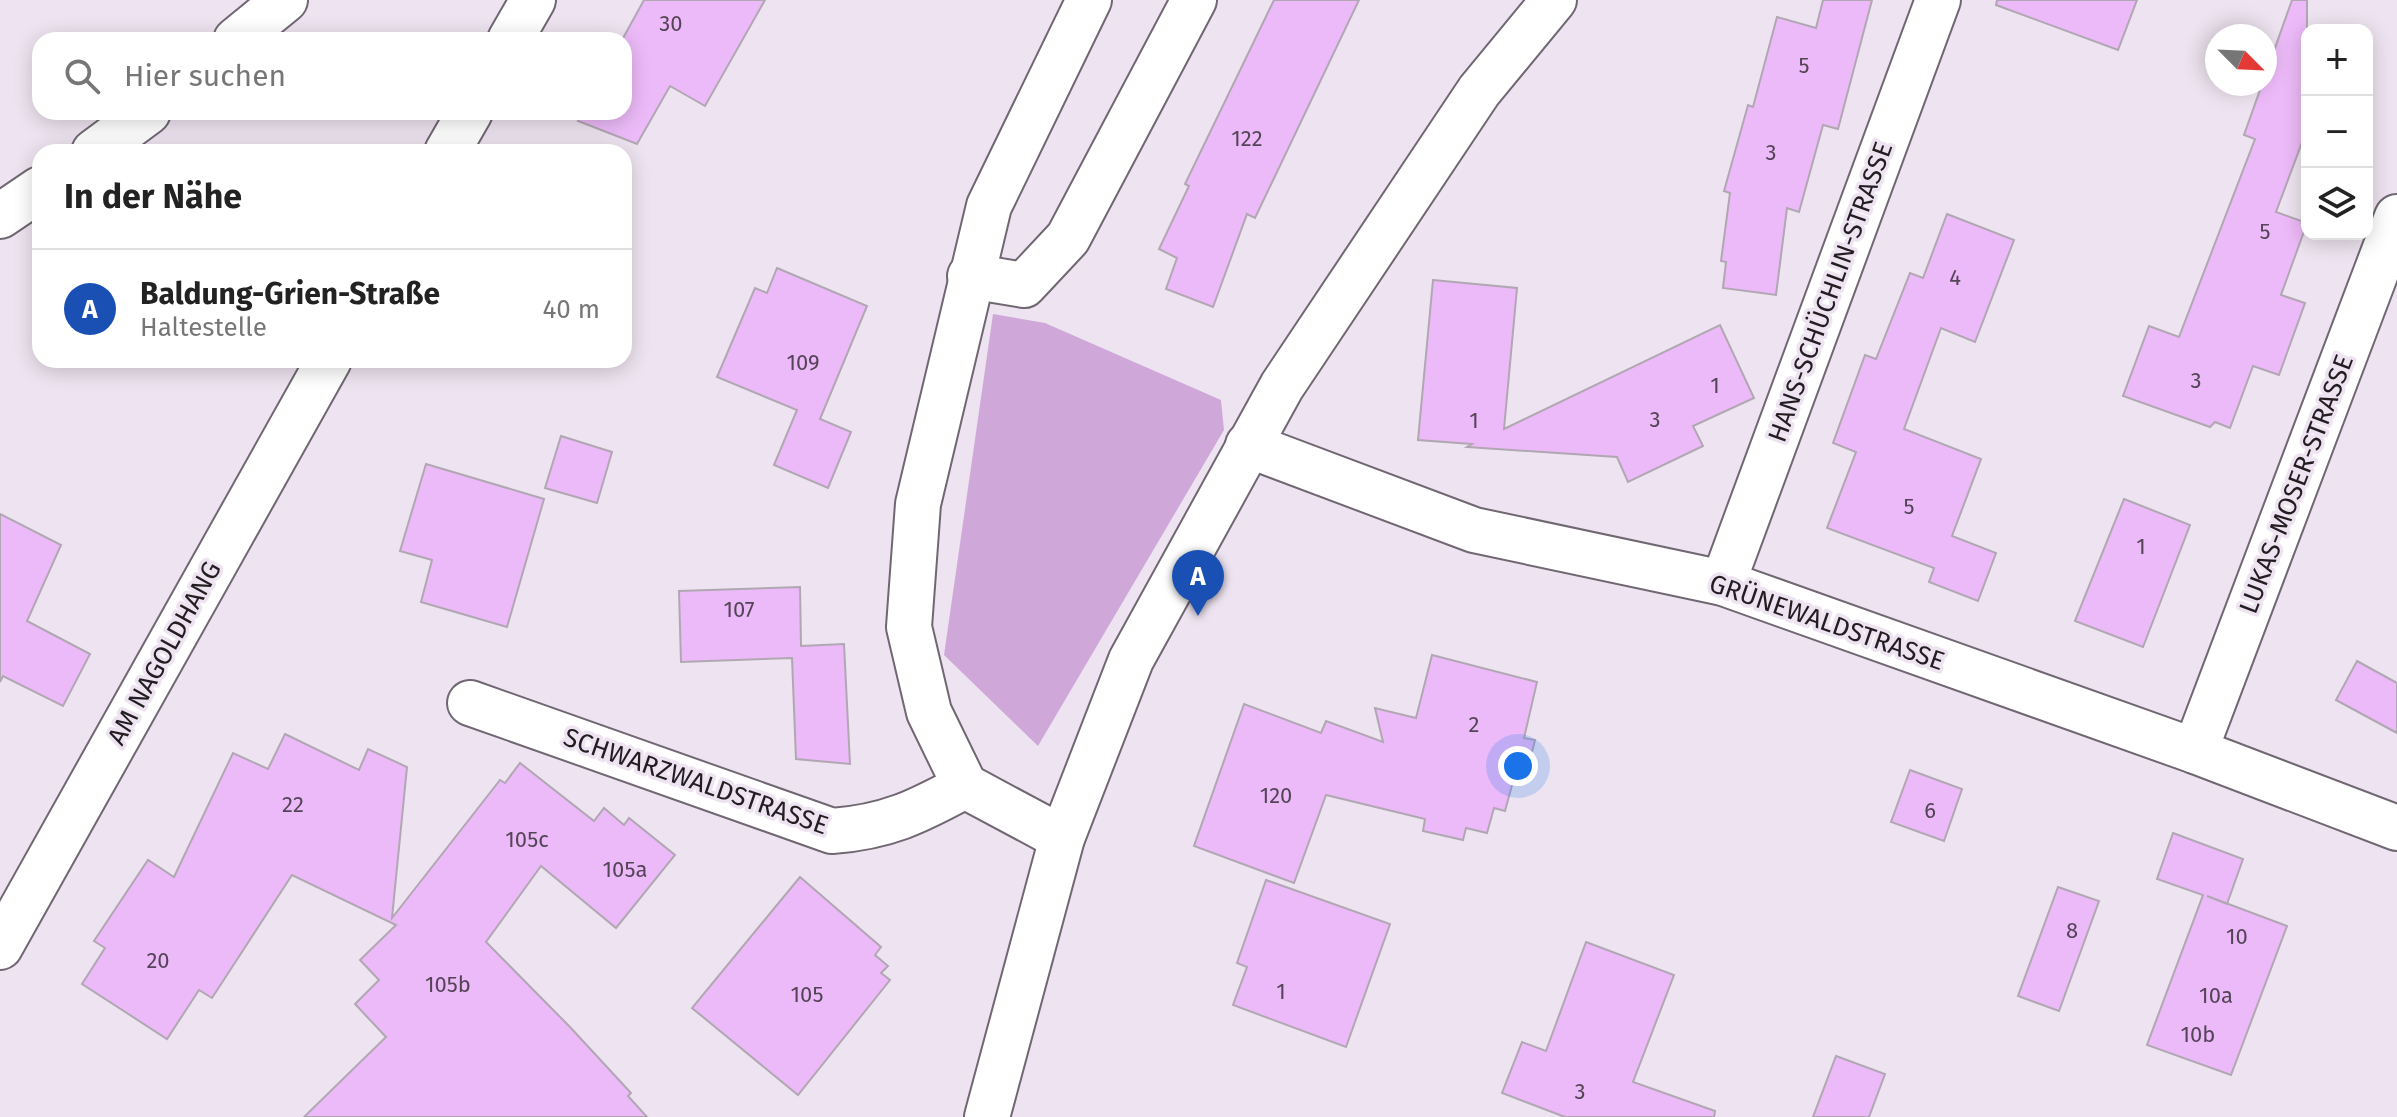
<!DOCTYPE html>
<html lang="de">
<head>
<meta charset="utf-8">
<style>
  body { margin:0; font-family:"Fira Sans",sans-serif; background:#f2f2f2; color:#222 }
  .controls { position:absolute; right:24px; top:24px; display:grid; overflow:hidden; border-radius:16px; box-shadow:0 4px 20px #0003 }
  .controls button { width:72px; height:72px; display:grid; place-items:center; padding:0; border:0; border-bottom:2px solid #e0e0e0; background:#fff; color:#222; font:40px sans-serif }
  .compass { position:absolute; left:2205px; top:24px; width:72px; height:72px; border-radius:50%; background:#fff; box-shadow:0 4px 20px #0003; rotate:114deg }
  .you { position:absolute; left:1518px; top:766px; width:28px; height:28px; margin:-20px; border:6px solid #fff; border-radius:50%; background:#1a73e8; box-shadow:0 0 0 12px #1a73e833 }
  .badge { display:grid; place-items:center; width:52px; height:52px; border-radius:50%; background:#246350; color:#fff; font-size:26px; font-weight:700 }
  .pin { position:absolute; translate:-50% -66px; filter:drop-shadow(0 2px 4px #0008) }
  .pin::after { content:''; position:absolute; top:42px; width:28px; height:24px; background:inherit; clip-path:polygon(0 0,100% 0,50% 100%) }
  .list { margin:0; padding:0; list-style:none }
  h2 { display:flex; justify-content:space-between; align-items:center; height:104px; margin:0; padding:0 32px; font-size:34px }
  h2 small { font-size:26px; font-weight:400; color:#767676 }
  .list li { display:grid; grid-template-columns:52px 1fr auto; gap:24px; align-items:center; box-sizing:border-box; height:120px; padding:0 32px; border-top:2px solid #e0e0e0 }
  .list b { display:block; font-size:30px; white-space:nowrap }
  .list p { margin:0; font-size:26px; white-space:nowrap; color:#767676 }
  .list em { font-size:26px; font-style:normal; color:#767676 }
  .icon { flex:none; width:44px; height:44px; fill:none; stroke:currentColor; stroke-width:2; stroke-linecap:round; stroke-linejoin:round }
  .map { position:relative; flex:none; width:2397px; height:1117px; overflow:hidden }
  .search { position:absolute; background:#fff; box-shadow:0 4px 20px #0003; left:32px; top:32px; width:600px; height:88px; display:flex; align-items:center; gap:20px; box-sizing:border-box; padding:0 28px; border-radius:24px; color:#767676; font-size:30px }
  .panel { position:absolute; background:#fff; box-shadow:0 4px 20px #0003; left:32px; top:144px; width:600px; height:224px; border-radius:24px }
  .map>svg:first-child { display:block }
</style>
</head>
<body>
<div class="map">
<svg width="2397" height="1117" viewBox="0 0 2397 1117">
  <rect width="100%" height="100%" fill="#eee4f1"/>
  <polygon fill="#cfa8d9" points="993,314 1045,323 1221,400 1224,430 1038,746 944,655"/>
  <g fill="#ecbaf8" stroke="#b1a7b3" stroke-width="2">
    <polygon points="644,0 765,0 705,106 670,86 637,144 578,121 583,112 624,112 622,40"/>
    <polygon points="1274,0 1359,0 1255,218 1247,214 1213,307 1166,289 1177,258 1159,249 1189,186 1185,184"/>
    <polygon points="1823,0 1872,0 1838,129 1823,125 1799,212 1787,208 1776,295 1723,288 1726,262 1721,261 1730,193 1724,191 1748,105 1753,107 1777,17 1816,28"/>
    <polygon points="1997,0 2137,0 2118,50 1996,5"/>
    <polygon points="2292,0 2307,0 2307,129 2276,212 2307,223 2281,295 2305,303 2279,375 2253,366 2230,428 2215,422 2210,427 2123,396 2149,326 2179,337 2255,139 2244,135"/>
    <polygon points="1947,214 2014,240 1975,342 1941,328 1904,429 1981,459 1952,536 1996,553 1978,601 1929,582 1934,568 1827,528 1856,452 1833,443 1865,355 1876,359 1910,273 1923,278"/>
    <polygon points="777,268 867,306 820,419 851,432 828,488 774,465 797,410 717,377 755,288 767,293"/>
    <polygon points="1433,280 1517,288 1504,429 1720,325 1754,398 1693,426 1703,446 1628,482 1617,457 1467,447 1472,444 1418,440"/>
    <polygon points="561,436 612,452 597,503 545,488"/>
    <polygon points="426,464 544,499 507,627 421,602 432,560 400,551"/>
    <polygon points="2124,499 2190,525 2143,647 2075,621"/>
    <polygon points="0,514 61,545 27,621 90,654 63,706 3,676 0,682"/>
    <polygon points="800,587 801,646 844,644 850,764 796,759 792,658 681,662 679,591"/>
    <polygon points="1432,655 1537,682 1524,738 1535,740 1525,780 1514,778 1505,811 1494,808 1487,833 1466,828 1463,840 1423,831 1425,819 1326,795 1294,883 1194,846 1244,704 1321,733 1326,721 1383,742 1375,708 1416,718"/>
    <polygon points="2357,661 2397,683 2397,733 2336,700"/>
    <polygon points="285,734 359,770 368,749 407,767 392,918 500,780 505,783 520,763 594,821 604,808 624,825 629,818 675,855 616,928 541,866 486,942 570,1027 631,1093 628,1096 647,1117 304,1117 386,1037 355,1004 379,980 360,960 396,925 292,875 212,998 199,990 167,1039 82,984 105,948 94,941 148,860 174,877 233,753 268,769"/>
    <polygon points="1910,770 1962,789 1944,841 1891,822"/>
    <polygon points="2173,833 2243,859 2227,904 2207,896 2287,926 2231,1075 2147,1045 2203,895 2157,879"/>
    <polygon points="800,877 881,947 875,955 888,966 881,973 890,980 798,1095 692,1008"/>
    <polygon points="1266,880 1390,924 1346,1047 1233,1005 1247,967 1237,963"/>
    <polygon points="2058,887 2099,901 2059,1011 2018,996"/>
    <polygon points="1586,942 1674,975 1633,1082 1715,1111 1714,1117 1565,1117 1502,1093 1522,1042 1546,1051"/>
    <polygon points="1836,1056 1885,1074 1869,1117 1813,1117"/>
  </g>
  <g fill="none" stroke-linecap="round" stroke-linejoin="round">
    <defs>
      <g id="minor">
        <polyline points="236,40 285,0"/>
        <polyline points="510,40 533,0"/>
        <polyline points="94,152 148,112"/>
        <polyline points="447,152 470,112"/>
        <polyline points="0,216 40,189"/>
        <polyline points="970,276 1024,285 1068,238 1194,0"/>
        <polyline points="1248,445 1474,530 1723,583 2195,751 2397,828"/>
        <polyline points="1723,583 1938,0"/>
        <path d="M470 703 832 831C887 827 917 812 965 786"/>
        <polyline points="2195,751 2397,217"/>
        <polyline points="1062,838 965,786 929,712 909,627 918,504 989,206 1089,0"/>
        <polyline points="0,947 329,360"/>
        <polyline points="987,1117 1062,838 1131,660 1282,386 1479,91 1554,0"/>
      </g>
    </defs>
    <use href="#minor" stroke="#706772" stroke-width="48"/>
    <use href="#minor" stroke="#fff" stroke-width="44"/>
  </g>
  <g text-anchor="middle" stroke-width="7" stroke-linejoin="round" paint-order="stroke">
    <g font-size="22" fill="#544457">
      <text x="671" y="31">30</text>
      <text x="1804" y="73">5</text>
      <text x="1247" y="146">122</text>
      <text x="1771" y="160">3</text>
      <text x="2265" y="239">5</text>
      <text x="1955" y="285">4</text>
      <text x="803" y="370">109</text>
      <text x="2196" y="388">3</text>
      <text x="1715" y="393">1</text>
      <text x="1655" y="427">3</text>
      <text x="1474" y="428">1</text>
      <text x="1909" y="514">5</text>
      <text x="2141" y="554">1</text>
      <text x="739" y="617">107</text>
      <text x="1474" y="732">2</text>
      <text x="1276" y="803">120</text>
      <text x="293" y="812">22</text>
      <text x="1930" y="818">6</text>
      <text x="527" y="847">105c</text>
      <text x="625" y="877">105a</text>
      <text x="2072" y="938">8</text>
      <text x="2237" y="944">10</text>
      <text x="158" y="968">20</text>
      <text x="448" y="992">105b</text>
      <text x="1281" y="999">1</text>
      <text x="807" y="1002">105</text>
      <text x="2216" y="1003">10a</text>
      <text x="2198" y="1042">10b</text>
      <text x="1580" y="1099">3</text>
    </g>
    <g font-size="26" fill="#211d21" stroke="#eee4f1">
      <text transform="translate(1830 292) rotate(-70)" y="9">HANS-SCHÜCHLIN-STRASSE</text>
      <text transform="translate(2296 484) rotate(-69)" y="9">LUKAS-MOSER-STRASSE</text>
      <text transform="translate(1827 622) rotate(19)" y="9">GRÜNEWALDSTRASSE</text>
      <text transform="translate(164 653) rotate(-61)" y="9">AM NAGOLDHANG</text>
      <text transform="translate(696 781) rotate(19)" y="9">SCHWARZWALDSTRASSE</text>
    </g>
  </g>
</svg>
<div class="controls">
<button>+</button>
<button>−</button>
<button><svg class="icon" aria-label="layers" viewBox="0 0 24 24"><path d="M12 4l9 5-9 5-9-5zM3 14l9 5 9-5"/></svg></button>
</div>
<svg class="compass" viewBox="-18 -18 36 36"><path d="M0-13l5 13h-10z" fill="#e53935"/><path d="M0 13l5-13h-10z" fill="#767676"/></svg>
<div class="you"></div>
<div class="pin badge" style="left:1198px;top:616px;background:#1a4fb4">A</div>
<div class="search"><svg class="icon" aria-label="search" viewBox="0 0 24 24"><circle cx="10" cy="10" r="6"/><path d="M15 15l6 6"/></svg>Hier suchen</div>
<section class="panel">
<h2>In der Nähe<small></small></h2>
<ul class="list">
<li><span class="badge" style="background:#1a4fb4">A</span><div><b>Baldung-Grien-Straße</b><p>Haltestelle</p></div><em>40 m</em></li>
</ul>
</section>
</div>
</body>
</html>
